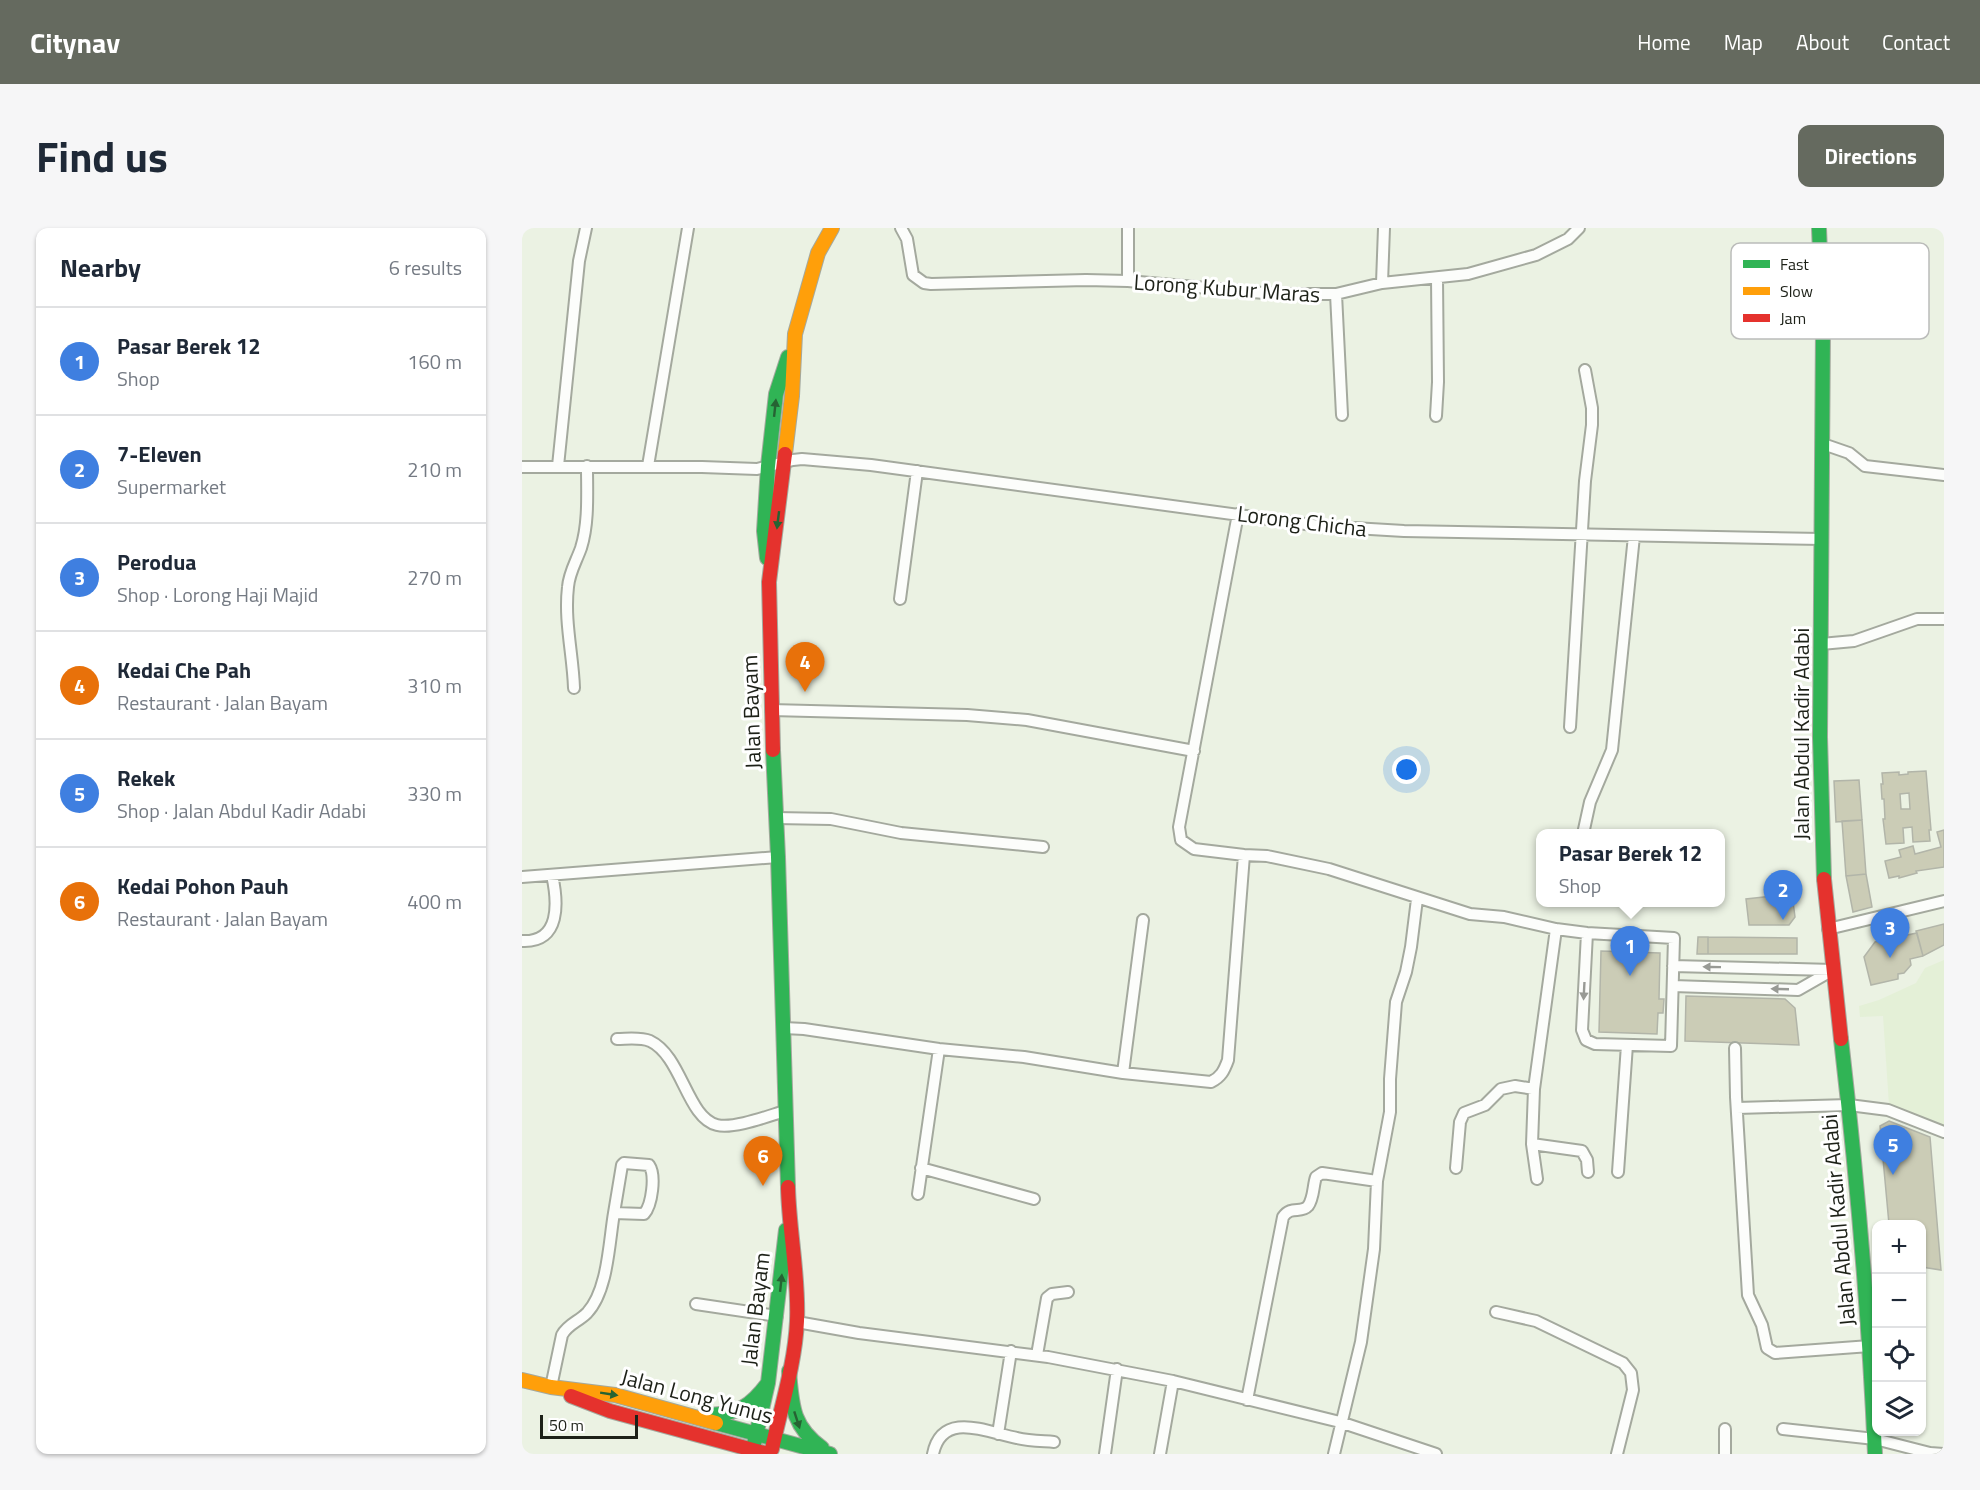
<!DOCTYPE html>
<meta charset="utf-8">
<style>
body{margin:0;font-family:"Titillium Web",sans-serif;background:#f6f6f7;color:#1f2937}
.controls{position:absolute;right:18px;bottom:18px;display:grid;overflow:hidden;border-radius:12px;box-shadow:0 2px 4px #0004}
.controls button{width:54px;height:54px;display:grid;place-items:center;padding:0;border:0;border-bottom:2px solid #e0e1e3;background:#fff;color:#1f2937;font:30px sans-serif}
.scale{position:absolute;left:18px;bottom:15px;width:98px;box-sizing:border-box;padding-left:6px;border:3px solid #1d2118;border-top:0;font-size:16px;line-height:21px;white-space:nowrap;color:#1d2118;-webkit-text-stroke:4px #fff;paint-order:stroke}
.you{position:absolute;left:885px;top:542px;width:21px;height:21px;margin:-15px;border:4px solid #fff;border-radius:50%;background:#1a73e8;box-shadow:0 0 0 9px #1a73e833}
.badge{display:grid;place-items:center;width:39px;height:39px;border-radius:50%;background:#656a5f;color:#fff;font-size:20px;font-weight:700}
.pin{position:absolute;translate:-50% -50px;filter:drop-shadow(0 2px 3px #0008)}
.pin::after{content:'';position:absolute;top:32px;width:21px;height:18px;background:inherit;clip-path:polygon(0 0,100% 0,50% 100%)}
.popup{position:absolute;left:1014px;top:601px;width:189px;height:78px;box-sizing:border-box;display:grid;place-content:center;border-radius:12px;background:#fff;filter:drop-shadow(0 2px 4px #0005);font-size:20px;white-space:nowrap;color:#747a83}
.popup b{font-size:22px;color:#1f2937}
.popup::after{content:'';position:absolute;left:50%;top:100%;margin-left:-12px;border:12px solid transparent;border-top-color:#fff}
.list{margin:0;padding:0;list-style:none}
h2{display:flex;justify-content:space-between;align-items:center;height:78px;margin:0;padding:0 24px;font-size:26px}
h2 small{font-size:20px;font-weight:400;color:#747a83}
.list li{display:grid;grid-template-columns:39px 1fr auto;gap:18px;align-items:center;box-sizing:border-box;height:108px;padding:0 24px;border-top:2px solid #e0e1e3}
.list b{display:block;font-size:22px;white-space:nowrap}
.list p{margin:0;font-size:20px;white-space:nowrap;color:#747a83}
.list em{font-size:20px;font-style:normal;color:#747a83}
.icon{flex:none;width:33px;height:33px;fill:none;stroke:currentColor;stroke-width:2;stroke-linecap:round;stroke-linejoin:round}
.map{position:relative;flex:none;width:1422px;height:1226px;overflow:hidden;border-radius:12px}
header{display:flex;align-items:center;gap:36px;box-sizing:border-box;height:84px;padding:0 30px;background:#656a5f;color:#fff}
header strong{font-size:28px}
nav{display:flex;gap:33px;margin-inline-start:auto;font-size:21px}
.intro{display:flex;align-items:center;justify-content:space-between;box-sizing:border-box;height:144px;padding:0 36px}
h1{margin:0;font-size:42px}
.button{padding:15px 27px;border-radius:12px;background:#656a5f;color:#fff;font-size:21px;font-weight:700}
main{display:flex;gap:36px;padding:0 36px}
aside{flex:1;background:#fff;border-radius:12px;box-shadow:0 2px 4px #0004}
.map>svg:first-child{display:block}
</style>
<header>
<strong>Citynav</strong>
<nav><a>Home</a><a>Map</a><a>About</a><a>Contact</a></nav>
</header>
<div class="intro"><h1>Find us</h1><a class="button">Directions</a></div>
<main>
<aside>
<h2>Nearby<small>6 results</small></h2>
<ul class="list">
<li><span class="badge" style="background:#3f7fe0">1</span><div><b>Pasar Berek 12</b><p>Shop</p></div><em>160 m</em></li>
<li><span class="badge" style="background:#3f7fe0">2</span><div><b>7-Eleven</b><p>Supermarket</p></div><em>210 m</em></li>
<li><span class="badge" style="background:#3f7fe0">3</span><div><b>Perodua</b><p>Shop · Lorong Haji Majid</p></div><em>270 m</em></li>
<li><span class="badge" style="background:#e8710a">4</span><div><b>Kedai Che Pah</b><p>Restaurant · Jalan Bayam</p></div><em>310 m</em></li>
<li><span class="badge" style="background:#3f7fe0">5</span><div><b>Rekek</b><p>Shop · Jalan Abdul Kadir Adabi</p></div><em>330 m</em></li>
<li><span class="badge" style="background:#e8710a">6</span><div><b>Kedai Pohon Pauh</b><p>Restaurant · Jalan Bayam</p></div><em>400 m</em></li>
</ul>
</aside>
<div class="map">
<svg width="1422" height="1226" viewBox="0 0 1422 1226">
<rect width="100%" height="100%" fill="#ebf2e3"/>
<!-- built -->
<path fill="#e4f0d7" d="M1422,732V900L1367,877L1361,788L1338,789L1337,778L1357,772L1394,755L1403,740Z"/>
<!-- building -->
<path fill="#cbccb6" stroke="#b2b5a9" stroke-width="1.5" fill-rule="evenodd" d="M1404,543L1409,602H1407L1408,613L1391,614L1390,599L1381,600L1382,615L1364,616L1361,591H1363L1362,571H1360L1359,556H1361L1360,545L1377,544V547L1386,546V544ZM1387,565L1388,581H1379L1378,566Z
M1337,552L1340,592L1314,594L1312,553Z
M1340,592L1344,646L1324,648L1320,593Z
M1422,602V639L1394,643L1395,645L1377,650V648L1367,650L1363,633L1379,629L1377,622L1391,618L1393,626L1419,619L1415,604Z
M1344,646L1350,679L1331,684L1324,648Z
M1270,666L1273,689L1267,697H1227L1224,671Z
M1422,696V717L1401,728L1394,703Z
M1395,705L1401,728L1388,731L1389,737L1382,745L1376,746V751L1349,757L1342,729L1353,714Z
M1176,709H1186V726H1175Z
M1186,709L1275,710V726H1186Z
M1079,723L1138,725L1137,771H1142L1141,785H1136L1135,806L1077,804Z
M1164,768L1263,771L1273,780L1277,817L1163,813Z
M1367,893L1408,909L1419,1042L1400,1039V996H1367L1358,898Z"/>
<g fill="none" stroke-linecap="round" stroke-linejoin="round">
<defs>
<path id="street" d="M379,0L385,11L391,47L402,55L409,56L564,52L606,53L752,66H814L860,55L946,46L1014,27L1046,11L1057,0
M606,53V0
M860,55L862,0
M814,66L820,187
M914,188L916,154L915,50
M1301,216L1327,225L1343,238L1422,247
M36,238L57,33L64,0
M126,238L166,0
M0,239H180L235,241L271,232L280,231L349,237L798,298L882,303L1300,311
M716,286L657,599L659,612L672,621L722,627L745,628L807,641L948,686L982,689L1034,701L1065,705L1152,710L1149,818L1073,816L1064,812L1060,802L1065,705
M378,371L395,243
M1299,416L1332,413L1395,391H1422
M52,460C51,427 42,393 46,359C47,345 54,334 59,320C67,295 65,264 65,238
M249,482L445,487L505,492L672,523
M1048,499L1063,253L1070,197V180L1063,142
M254,590L309,591L379,605L521,619
M1061,606L1068,574L1090,522L1112,308
M0,649L256,629
M1034,701L1012,861L1010,916L1060,923L1065,932L1066,944
M1306,701L1422,673
M0,713C39,715 36,674 30,647
M1151,738L1311,742
M1151,758L1276,762L1311,742
M262,800L282,801L417,821L502,829L601,845L689,854C699,849 702,843 706,832L722,627
M95,811C105,811 118,809 128,813C160,828 165,890 195,897C212,901 246,888 263,883
M1213,820L1214,869L1226,1067L1240,1097L1245,1120L1253,1125L1348,1118
M601,845L621,692
M1215,880L1327,877L1366,882L1422,904
M1010,916L1015,951
M399,940L512,971
M934,940L938,894L942,885L963,877L979,861L993,858L1012,861
M1096,944L1105,817
M396,966L417,821
M174,1076L255,1088
M974,1084L1014,1093L1101,1135L1109,1145L1111,1162L1095,1226
M275,1094L337,1105L526,1129L651,1153L818,1194L914,1226
M515,1127L525,1070L530,1066L546,1064
M29,1159L40,1107C46,1096 56,1094 65,1085C86,1063 87,1014 92,985L122,986C130,977 134,947 127,937L102,935L100,937L92,985
M725,1172L761,989C769,977 779,986 786,978C792,970 791,957 794,949L800,945L855,953
M1261,1201L1353,1211L1408,1225L1422,1226
M476,1206L489,1123
M411,1226C420,1181 467,1205 495,1210C507,1213 520,1213 532,1214
M583,1226L595,1141
M638,1226L651,1153
M812,1226L839,1114L852,1021L855,953L868,884V851L874,774L884,744L889,719L895,671
M1203,1226V1201"/>
<path id="fast" d="M1297,0L1301,99L1298,509L1302,651
M245,330L242,303L246,238L254,166L266,129
M251,522L256,629L266,959
M1319,811C1335,949 1347,1087 1353,1226
M267,1143C270,1178 270,1198 300,1220
M186,1187C216,1186 228,1179 246,1155
M194,1195L308,1226
M232,1216L246,1155L264,1002"/>
<path id="slow" d="M263,226L270,168L273,106L296,25L310,0
M0,1152L29,1159L93,1167L194,1195"/>
<path id="jam" d="M251,522L247,354L263,226
M1302,651L1319,811
M49,1168L88,1183L246,1226
M250,1221C259,1179 273,1136 275,1093C277,1048 267,1004 266,959"/>
</defs>
<!-- street casing -->
<use href="#street" stroke="#a4a99e" stroke-width="14"/>
<!-- fast casing -->
<use href="#fast" stroke="#a4a99e" stroke-width="16"/>
<!-- slow casing -->
<use href="#slow" stroke="#a4a99e" stroke-width="16"/>
<!-- jam casing -->
<use href="#jam" stroke="#a4a99e" stroke-width="16"/>
<!-- street -->
<use href="#street" stroke="#fcfdfb" stroke-width="10"/>
<!-- fast -->
<use href="#fast" stroke="#30b455" stroke-width="14"/>
<!-- slow -->
<use href="#slow" stroke="#ff9f0a" stroke-width="14"/>
<!-- jam -->
<use href="#jam" stroke="#e5322d" stroke-width="14"/>
</g>
<!-- one-way arrows -->
<defs><path id="oneway-solid" d="M-6-.8H1V-3.2L6.5 0L1 3.2V.8H-6Z" transform="scale(1.5)"/></defs>
<g fill="#266333">
<use href="#oneway-solid" transform="translate(253 180) rotate(-84)"/>
<use href="#oneway-solid" transform="translate(256 292) rotate(97)"/>
<use href="#oneway-solid" transform="translate(259 1055) rotate(-84)"/>
<use href="#oneway-solid" transform="translate(87 1166) rotate(9)"/>
<use href="#oneway-solid" transform="translate(275 1192) rotate(72)"/>
</g>
<g fill="#989a95">
<use href="#oneway-solid" transform="translate(1190 739) rotate(-179)"/>
<use href="#oneway-solid" transform="translate(1258 761) rotate(-178)"/>
<use href="#oneway-solid" transform="translate(1062 763) rotate(93)"/>
</g>
<g text-anchor="middle" dominant-baseline="central" stroke-width="6" stroke-linejoin="round" paint-order="stroke">
<!-- street labels -->
<g font-size="22" fill="#1d2118" stroke="#fff">
<text transform="translate(705 60) rotate(4)">Lorong Kubur Maras</text>
<text transform="translate(780 293) rotate(7)">Lorong Chicha</text>
<text transform="translate(229 484) rotate(-92)">Jalan Bayam</text>
<text transform="translate(1279 506) rotate(-90)">Jalan Abdul Kadir Adabi</text>
<text transform="translate(1316 992) rotate(-95)">Jalan Abdul Kadir Adabi</text>
<text transform="translate(233 1081) rotate(-83)">Jalan Bayam</text>
<text transform="translate(175 1168) rotate(15)">Jalan Long Yunus</text>
</g>
</g>
<!-- legend -->
<rect x="1209" y="15" width="198" height="96" rx="9" fill="#fff" stroke="#bbbcba" stroke-width="1.5"/>
<rect x="1221" y="32" width="27" height="8" fill="#30b455"/>
<rect x="1221" y="59" width="27" height="8" fill="#ff9f0a"/>
<rect x="1221" y="86" width="27" height="8" fill="#e5322d"/>
<g font-size="16" fill="#1d2118">
<text x="1258" y="42">Fast</text>
<text x="1258" y="69">Slow</text>
<text x="1258" y="96">Jam</text>
</g>
</svg>
<div class="controls">
<button>+</button>
<button>−</button>
<button><svg class="icon" aria-label="locate" viewBox="0 0 24 24"><circle cx="12" cy="12" r="6"/><path d="M12 2v4M12 18v4M2 12h4M18 12h4"/></svg></button>
<button><svg class="icon" aria-label="layers" viewBox="0 0 24 24"><path d="M12 4l9 5-9 5-9-5zM3 14l9 5 9-5"/></svg></button>
</div>
<div class="scale">50 m</div>
<div class="you"></div>
<div class="pin badge" style="left:1108px;top:748px;background:#3f7fe0">1</div>
<div class="popup"><b>Pasar Berek 12</b>Shop</div>
<div class="pin badge" style="left:1261px;top:692px;background:#3f7fe0">2</div>
<div class="pin badge" style="left:1368px;top:730px;background:#3f7fe0">3</div>
<div class="pin badge" style="left:283px;top:464px;background:#e8710a">4</div>
<div class="pin badge" style="left:1371px;top:947px;background:#3f7fe0">5</div>
<div class="pin badge" style="left:241px;top:958px;background:#e8710a">6</div>
</div>
</main>
